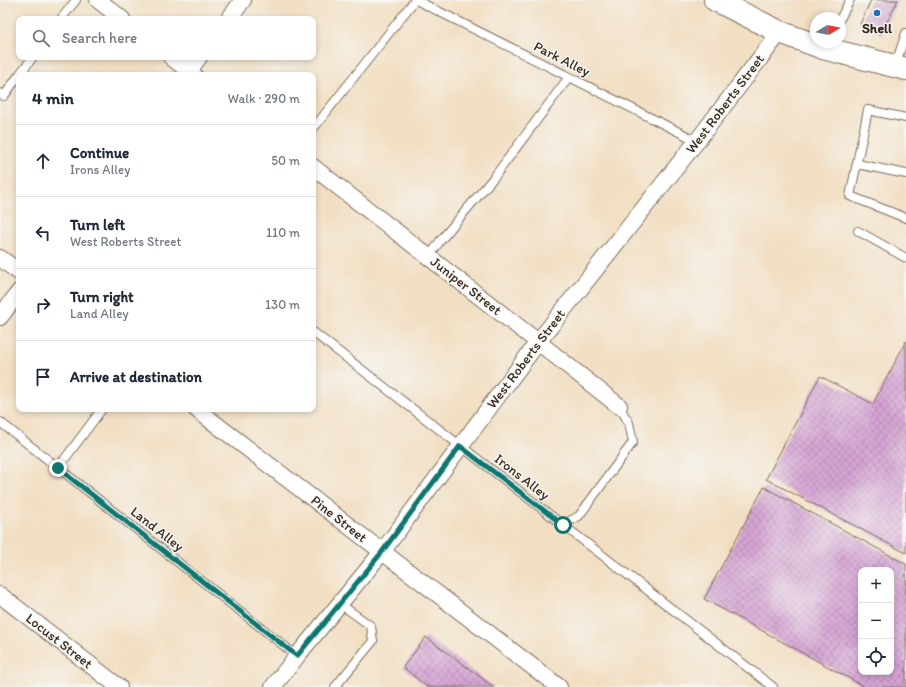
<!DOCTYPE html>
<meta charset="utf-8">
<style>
body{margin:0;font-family:Itim,sans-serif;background:#f6f6f7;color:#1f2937}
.controls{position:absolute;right:12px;bottom:12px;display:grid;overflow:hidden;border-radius:8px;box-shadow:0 2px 6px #0003}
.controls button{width:36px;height:36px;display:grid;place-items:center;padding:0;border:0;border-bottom:1px solid #e0e1e3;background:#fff;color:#1f2937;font:20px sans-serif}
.compass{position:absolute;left:810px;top:12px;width:36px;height:36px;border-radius:50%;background:#fff;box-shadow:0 2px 6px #0003;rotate:80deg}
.stop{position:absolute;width:12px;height:12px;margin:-9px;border:3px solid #0f766e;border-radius:50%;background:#fff}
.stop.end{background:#0f766e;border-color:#fff;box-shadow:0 1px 4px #0008}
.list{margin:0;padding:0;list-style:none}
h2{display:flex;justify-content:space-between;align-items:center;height:52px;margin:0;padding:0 16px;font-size:17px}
h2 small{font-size:13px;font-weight:400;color:#747a83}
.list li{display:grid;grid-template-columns:26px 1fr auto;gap:12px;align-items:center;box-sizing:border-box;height:72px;padding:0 16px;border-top:1px solid #e0e1e3}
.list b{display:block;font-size:15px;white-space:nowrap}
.list p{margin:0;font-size:13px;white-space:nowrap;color:#747a83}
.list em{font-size:13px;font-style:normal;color:#747a83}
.icon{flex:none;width:22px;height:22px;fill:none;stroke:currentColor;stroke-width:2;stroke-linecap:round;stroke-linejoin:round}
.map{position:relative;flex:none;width:906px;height:687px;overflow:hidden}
.search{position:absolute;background:#fff;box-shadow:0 2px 6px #0003;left:16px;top:16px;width:300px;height:44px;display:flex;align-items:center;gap:10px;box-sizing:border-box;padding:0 14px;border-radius:8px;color:#747a83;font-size:15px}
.panel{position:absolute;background:#fff;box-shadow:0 2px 6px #0003;left:16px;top:72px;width:300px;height:340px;border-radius:8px}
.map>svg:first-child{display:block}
</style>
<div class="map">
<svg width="906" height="687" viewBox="0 0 906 687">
<defs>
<pattern id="building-cross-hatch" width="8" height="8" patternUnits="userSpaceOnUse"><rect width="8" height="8" fill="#d6a4d4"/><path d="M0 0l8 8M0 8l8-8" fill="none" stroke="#af86ab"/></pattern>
</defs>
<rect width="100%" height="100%" fill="#f6f6f2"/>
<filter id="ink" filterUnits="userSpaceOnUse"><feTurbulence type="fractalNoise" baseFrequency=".025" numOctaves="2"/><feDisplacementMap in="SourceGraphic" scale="8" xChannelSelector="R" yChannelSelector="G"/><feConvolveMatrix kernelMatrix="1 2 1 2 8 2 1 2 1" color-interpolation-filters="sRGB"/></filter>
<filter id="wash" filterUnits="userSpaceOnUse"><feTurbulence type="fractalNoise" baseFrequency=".012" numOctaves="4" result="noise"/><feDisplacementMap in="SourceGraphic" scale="16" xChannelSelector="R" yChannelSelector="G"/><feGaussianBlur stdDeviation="0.9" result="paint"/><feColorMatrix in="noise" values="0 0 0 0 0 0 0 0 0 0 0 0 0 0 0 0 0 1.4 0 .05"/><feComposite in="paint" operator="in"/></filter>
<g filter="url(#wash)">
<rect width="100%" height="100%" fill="#f2dfc3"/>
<g id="blocks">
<!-- building -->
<path fill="url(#building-cross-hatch)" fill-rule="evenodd" d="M871,0H898L881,34L860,24Z
M906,341V553L766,479L820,376L873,404Z
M764,487L906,564V687H865L704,599ZM861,570H891V672H861Z
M426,637L494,687H427L403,667Z"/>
</g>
</g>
<g filter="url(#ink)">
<use href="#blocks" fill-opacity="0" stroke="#7b6958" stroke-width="1"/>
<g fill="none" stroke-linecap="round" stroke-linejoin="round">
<defs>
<path id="service" d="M416,0L697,141
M61,19L76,0
M840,19L850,0
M895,66L906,33
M19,75L33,57
M0,93L4,96L19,75
M906,118L868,110L850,196L906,218
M313,129L415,0
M857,164L906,174
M858,231L906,258
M429,257L440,241L495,176L569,77
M313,332L773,687
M0,422L297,656
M58,468L102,409
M563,525L579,516L633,442L629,423L619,406
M335,687L373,641L371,626L340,604"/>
<path id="minor" d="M98,0L122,19
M229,19L243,0
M171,57L194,75
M186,75L199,57
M313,167L538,342L619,406
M0,258L19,272
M0,317L19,292
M196,409L559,687
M0,595L119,687
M273,687L297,656L382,552L538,342L697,141L780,32"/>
<path id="trunk" d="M715,0L780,32L823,48L906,69"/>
</defs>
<!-- service casing -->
<use href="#service" stroke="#7b6958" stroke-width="10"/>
<!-- minor casing -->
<use href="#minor" stroke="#7b6958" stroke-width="18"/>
<!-- trunk casing -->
<use href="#trunk" stroke="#7b6958" stroke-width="24"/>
<!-- service -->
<use href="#service" stroke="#fff" stroke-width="8"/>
<!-- minor -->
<use href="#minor" stroke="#fff" stroke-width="16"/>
<!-- trunk -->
<use href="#trunk" stroke="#fff" stroke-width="22"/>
</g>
</g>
<g fill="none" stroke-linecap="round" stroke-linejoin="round" filter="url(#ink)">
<!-- route -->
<path stroke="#0f766e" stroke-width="5" d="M58,468L297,656L382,552L460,446L563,525"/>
</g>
<!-- markers -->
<circle fill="#1f6fb2" stroke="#f6f6f2" stroke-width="1.5" cx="877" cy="13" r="4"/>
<g text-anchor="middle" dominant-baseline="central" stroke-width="3" stroke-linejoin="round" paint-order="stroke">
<!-- poi labels -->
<g font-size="14" font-weight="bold" fill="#3b2a1e" stroke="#f6f6f2">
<text x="877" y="28">Shell</text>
</g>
<!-- street labels -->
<g font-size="14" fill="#3b2a1e" stroke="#f6f6f2">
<text transform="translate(562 59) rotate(27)">Park Alley</text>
<text transform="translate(725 104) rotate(-53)">West Roberts Street</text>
<text transform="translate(466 286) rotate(38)">Juniper Street</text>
<text transform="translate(526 359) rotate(-53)">West Roberts Street</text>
<text transform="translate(522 477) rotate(38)">Irons Alley</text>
<text transform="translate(339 519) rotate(38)">Pine Street</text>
<text transform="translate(157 529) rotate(38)">Land Alley</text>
<text transform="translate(59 641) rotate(38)">Locust Street</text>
</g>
</g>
</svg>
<div class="controls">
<button>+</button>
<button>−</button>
<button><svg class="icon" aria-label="locate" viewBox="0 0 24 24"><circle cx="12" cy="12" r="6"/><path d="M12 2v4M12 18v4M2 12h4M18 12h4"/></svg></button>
</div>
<svg class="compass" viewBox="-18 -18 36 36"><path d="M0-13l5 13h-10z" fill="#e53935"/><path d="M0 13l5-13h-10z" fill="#747a83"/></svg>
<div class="stop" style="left:563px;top:525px"></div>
<div class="stop end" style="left:58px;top:468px"></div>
<div class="search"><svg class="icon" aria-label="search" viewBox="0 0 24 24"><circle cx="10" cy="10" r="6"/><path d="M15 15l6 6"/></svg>Search here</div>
<section class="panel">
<h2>4 min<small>Walk · 290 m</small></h2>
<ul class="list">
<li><svg class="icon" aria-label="ahead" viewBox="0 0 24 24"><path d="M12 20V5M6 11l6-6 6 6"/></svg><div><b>Continue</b><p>Irons Alley</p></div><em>50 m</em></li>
<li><svg class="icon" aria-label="left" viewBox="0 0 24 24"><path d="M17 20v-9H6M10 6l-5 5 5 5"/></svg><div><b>Turn left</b><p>West Roberts Street</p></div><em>110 m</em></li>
<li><svg class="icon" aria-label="right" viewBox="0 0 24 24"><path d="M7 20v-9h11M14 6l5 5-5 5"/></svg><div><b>Turn right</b><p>Land Alley</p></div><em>130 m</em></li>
<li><svg class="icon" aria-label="arrive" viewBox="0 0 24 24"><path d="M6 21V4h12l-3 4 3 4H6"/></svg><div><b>Arrive at destination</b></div></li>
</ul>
</section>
</div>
